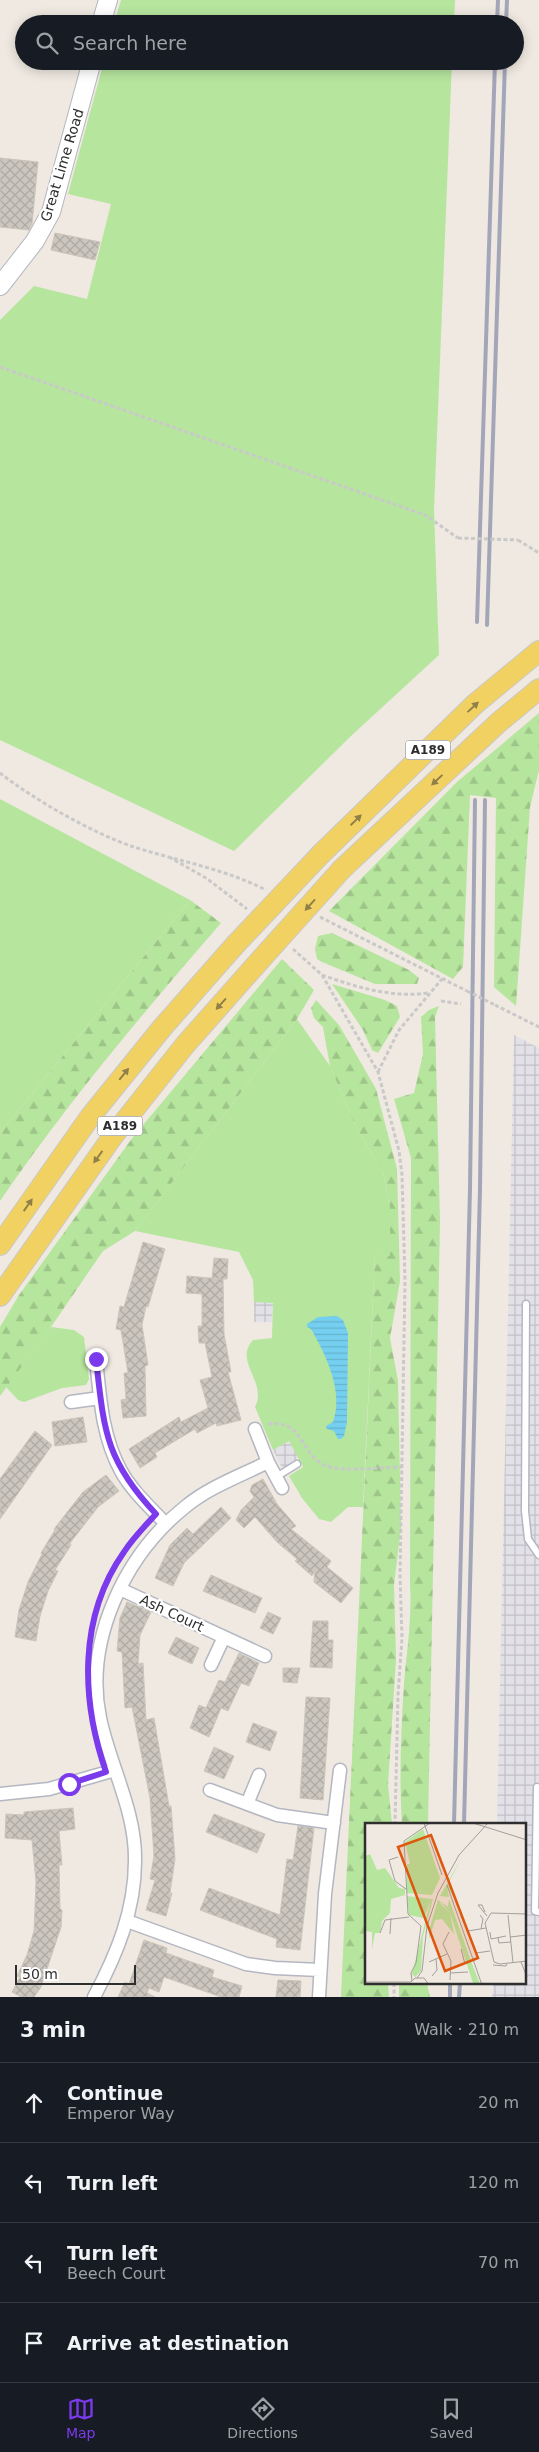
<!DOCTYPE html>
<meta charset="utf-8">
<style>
body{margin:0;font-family:"DejaVu Sans",sans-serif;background:#242831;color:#f1f3f6}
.scale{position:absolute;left:15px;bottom:12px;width:121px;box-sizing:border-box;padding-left:5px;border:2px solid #2e2e2e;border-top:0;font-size:14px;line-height:18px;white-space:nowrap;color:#2e2e2e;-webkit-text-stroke:4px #fff;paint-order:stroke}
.stop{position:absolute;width:15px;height:15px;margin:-11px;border:4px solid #7c3aed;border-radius:50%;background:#fff}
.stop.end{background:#7c3aed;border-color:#fff;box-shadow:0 1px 5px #0008}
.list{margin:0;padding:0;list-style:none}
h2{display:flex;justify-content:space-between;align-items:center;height:65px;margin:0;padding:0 20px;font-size:21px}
h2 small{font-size:16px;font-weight:400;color:#9ea1a6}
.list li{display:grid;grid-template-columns:32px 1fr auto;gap:15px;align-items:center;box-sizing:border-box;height:80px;padding:0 20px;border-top:1px solid #363941}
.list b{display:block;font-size:19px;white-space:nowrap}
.list p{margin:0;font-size:16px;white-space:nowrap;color:#9ea1a6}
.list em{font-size:16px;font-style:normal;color:#9ea1a6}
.icon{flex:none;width:28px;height:28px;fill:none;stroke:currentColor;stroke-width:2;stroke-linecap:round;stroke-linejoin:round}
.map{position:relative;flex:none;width:539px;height:1997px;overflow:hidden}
.search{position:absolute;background:#171b24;box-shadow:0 2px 12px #0003;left:15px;right:15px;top:15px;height:55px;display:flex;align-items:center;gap:12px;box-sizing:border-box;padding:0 18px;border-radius:28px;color:#9ea1a6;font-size:19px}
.sheet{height:385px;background:#171b24}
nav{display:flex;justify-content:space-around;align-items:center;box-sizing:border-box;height:70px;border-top:1px solid #363941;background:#171b24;font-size:14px;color:#9ea1a6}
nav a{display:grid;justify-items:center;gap:2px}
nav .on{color:#7c3aed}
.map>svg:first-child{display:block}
</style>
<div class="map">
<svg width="539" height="1997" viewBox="0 0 539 1997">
<defs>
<pattern id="industrial-grid" width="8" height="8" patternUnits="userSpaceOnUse" patternTransform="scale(1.25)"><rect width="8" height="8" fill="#e3e1e8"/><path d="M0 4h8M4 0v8" fill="none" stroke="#c3c1c7"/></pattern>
<pattern id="forest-firs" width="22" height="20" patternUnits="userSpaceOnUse" patternTransform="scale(1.25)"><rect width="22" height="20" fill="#b6e59e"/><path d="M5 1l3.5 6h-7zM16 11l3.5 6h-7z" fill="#9dc588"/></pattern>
<pattern id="water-rules" width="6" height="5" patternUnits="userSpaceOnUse" patternTransform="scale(1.25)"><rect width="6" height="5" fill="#75cff0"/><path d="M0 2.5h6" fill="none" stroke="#66b2ce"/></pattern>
<pattern id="building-cross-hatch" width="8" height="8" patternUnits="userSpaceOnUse" patternTransform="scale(1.25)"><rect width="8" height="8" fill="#cbc7bf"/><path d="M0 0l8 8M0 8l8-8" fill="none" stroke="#afaba4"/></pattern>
</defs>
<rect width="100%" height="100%" fill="#efe9e1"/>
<!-- industrial -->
<path fill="url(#industrial-grid)" d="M514,1035L539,1048V1997H492L493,1983H525V1824H497Z
M254,1302H273L272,1322H254Z
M289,1441L299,1459L282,1468L273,1450Z"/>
<!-- green -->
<path fill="#b6e59e" d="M121,0H455L454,24H114Z
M104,61H452L434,510L439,655L351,736L234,851L0,740V320L34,286L87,299L111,204L68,194Z
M0,799L190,900L0,1133Z
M297,1019L330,1066L355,1125L383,1173L390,1208V1257L375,1254L363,1507H348L331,1522L319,1519L302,1498L289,1476L303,1467L289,1441L273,1450L255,1407C268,1382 233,1362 253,1340L272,1338L273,1303L254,1302L253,1280L239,1252L135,1231Z
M51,1327L74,1330L84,1337L89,1379L86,1385L62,1388L24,1402L18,1400L6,1387Z"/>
<!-- forest -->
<path fill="url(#forest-firs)" d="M539,713V770L530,807L516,1006L494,987L496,798L470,795L463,967L453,979L329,911L457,782Z
M190,900L221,923C143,1013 67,1103 0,1201V1133Z
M332,933L409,970L419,978L417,984H375L322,962L317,959L315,949L318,936Z
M282,959L314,990L297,1019L135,1231L103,1251L51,1327L0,1396V1327L19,1295L133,1137Z
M332,984L385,1000L397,1006L400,1017L378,1053L372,1050L363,1030Z
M316,1000L339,1025L376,1089L397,1169L400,1281L390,1338L398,1381L401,1528L394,1585L396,1659L388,1785L392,1824H366V1983H388L389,1997H341L375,1254L390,1256V1208L383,1173L355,1125L330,1066L323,1027L314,1018L311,1008Z
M439,1006L435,1017L440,1222L428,1824H402C399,1778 401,1730 404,1683C407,1650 412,1618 410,1584L411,1158L394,1099L414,1093L423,1054L421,1017L429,1010Z
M399,1983H427L430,1997H399Z"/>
<!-- water -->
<path fill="url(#water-rules)" d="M337,1316L343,1320L348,1333L347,1422L344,1436L341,1439H338L334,1431L327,1429L326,1426L333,1422C344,1392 326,1355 311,1329L307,1327V1324L318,1317Z"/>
<!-- building -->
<path fill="url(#building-cross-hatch)" stroke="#cbc5ba" d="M0,158L38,162L32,224L29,230L0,227Z
M55,233L100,242L95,260L51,250Z
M143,1242L165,1249L148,1307L146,1306L142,1325L148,1365L145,1366L146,1416L123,1418L121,1400L126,1399L124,1373H128L121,1330L116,1329L120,1306L124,1307Z
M214,1258L228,1259L227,1279H223L224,1334L231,1372H228L241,1420L217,1426L216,1423L197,1433L195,1429L155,1453L157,1457L140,1468L129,1449L179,1417L181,1422L208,1408L200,1380L212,1377L205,1343H199L198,1326H202V1294L186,1293L187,1276L221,1279L212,1278Z
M83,1417L87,1442L55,1446L52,1422Z
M35,1431L52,1445L0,1519V1479Z
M106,1475L119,1491L98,1507L70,1543L71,1545L55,1570L58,1571L48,1591L40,1616L36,1641L15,1637L19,1610L28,1582L42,1554L41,1553L55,1530L54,1529L83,1492Z
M263,1479L277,1504L296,1526L291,1529L331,1561L327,1567L353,1588L341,1603L314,1582L315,1570L312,1576L295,1561L297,1559L277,1542L255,1517L244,1528L236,1520L241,1510L254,1497L250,1491L252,1485Z
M221,1507L231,1518L184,1563L173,1586L155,1578L170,1545L187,1528L193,1534Z
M211,1575L262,1598L255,1613L203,1591Z
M127,1602L151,1612L140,1635L138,1664L143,1663L146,1720L154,1718L169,1806H171L175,1859L170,1893H172L166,1916L146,1910L155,1880L150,1879L154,1856L150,1798L132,1707L125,1708L122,1652L117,1651L120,1618Z
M268,1612L281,1618L273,1634L260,1628Z
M313,1621H328V1640H333L332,1668L310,1667Z
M176,1637L199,1648L192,1664L168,1653Z
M239,1653L259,1663L249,1686L241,1683L228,1711L221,1708L209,1737L190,1728L199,1705L206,1708L219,1680L225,1682Z
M283,1668H300L297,1683L283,1682Z
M306,1697L330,1698L323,1800L300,1798Z
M253,1723L277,1732L270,1751L246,1742Z
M214,1747L234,1756L224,1779L204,1771Z
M73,1808L75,1829L59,1831L62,1865H59L60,1909L62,1910L61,1927L41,1987L34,1997H21L12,1992L20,1977L17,1976L27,1955L34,1931L36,1882L32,1840L5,1838L6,1814L24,1815V1812Z
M214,1814L265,1834L257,1853L206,1832Z
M298,1826L314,1828L300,1950L276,1947L277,1939L200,1910L209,1888L280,1915L287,1859L293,1860Z
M144,1940L167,1948L166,1953L214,1970L212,1977L242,1986L239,1997H221L164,1977L159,1992L149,1988L147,1993L155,1997H118L125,1982L129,1984Z
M278,1980L301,1981L300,1997H276Z"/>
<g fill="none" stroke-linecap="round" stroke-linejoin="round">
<defs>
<path id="lane" d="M526,1304L525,1511L528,1539L539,1555
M276,1477L297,1464
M537,1787L535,1911L539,1912"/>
<path id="street" d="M96,1359C100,1397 102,1437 121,1471C132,1491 150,1507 166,1524
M71,1402L100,1398
M255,1429L268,1462L282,1488
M120,1589L265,1656
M211,1665L224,1637
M210,1790L277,1815L334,1823
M0,1794L49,1789L115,1770
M247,1804L259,1775
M127,1921L246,1964L275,1968L320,1970
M94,1997C117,1954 135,1910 135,1861C136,1811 110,1766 100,1718C84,1640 125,1555 185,1507C209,1487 240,1476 268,1462
M319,1997L325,1894L340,1770"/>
<path id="secondary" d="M101,24L108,0
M0,286L35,241L51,212L92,61"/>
<path id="primary" d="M321,854L475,704L539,651
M342,869L498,723L539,689
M0,1245L90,1117L162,1028L235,945
M0,1296L113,1136L185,1045L254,967"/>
</defs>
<!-- lane casing -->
<use href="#lane" stroke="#b4b7c1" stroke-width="9"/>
<!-- street casing -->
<use href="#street" stroke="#b4b7c1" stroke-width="15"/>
<!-- secondary casing -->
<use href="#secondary" stroke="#b4b7c1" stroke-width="20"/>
<!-- primary casing -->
<use href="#primary" stroke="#c9c9c9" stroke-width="22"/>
<!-- path -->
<path stroke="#c9c9c9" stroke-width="3" stroke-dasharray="4 2.5" stroke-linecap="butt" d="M0,367L425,515L458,538
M518,540L539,553
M0,773C33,799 94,834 134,847C178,861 225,869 266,890
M169,857L206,878L247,909
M320,917L467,991
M293,949L322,975L378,1072L399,1151L402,1174L405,1281L400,1576L402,1638L398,1695L395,1824
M322,975C356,987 391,998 428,993
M441,1001L461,1004
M495,1005L539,1027
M378,1072L399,1030L442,979
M268,1424C303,1419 301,1454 324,1465C342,1473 381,1467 402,1467
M394,1983V1997"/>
<!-- lane -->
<use href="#lane" stroke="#fff" stroke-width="6"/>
<!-- street -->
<use href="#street" stroke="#fff" stroke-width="12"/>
<!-- secondary -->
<use href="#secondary" stroke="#fff" stroke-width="18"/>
<!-- primary -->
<use href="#primary" stroke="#f2d163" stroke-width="20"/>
<!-- rail -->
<path stroke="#a3a6b8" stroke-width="4" d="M497,24L498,0
M506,24L507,0
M477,622L495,61
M487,625L505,61
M454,1824L470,1189L475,800
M464,1824L480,1189L485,800
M450,1997V1983
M459,1997L460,1983"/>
<defs>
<path id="primary-bridge" d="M235,945L321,854
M254,967L342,869"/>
</defs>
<!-- primary-bridge casing -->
<use href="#primary-bridge" stroke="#c9c9c9" stroke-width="22" stroke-linecap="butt"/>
<!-- path-bridge -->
<path stroke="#c9c9c9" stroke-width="3" stroke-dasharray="4 2.5" stroke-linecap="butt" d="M458,538L518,540
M467,991L495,1005"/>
<!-- primary-bridge -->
<use href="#primary-bridge" stroke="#f2d163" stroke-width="20"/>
</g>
<!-- one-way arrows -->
<defs><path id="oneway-solid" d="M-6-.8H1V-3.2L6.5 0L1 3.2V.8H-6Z" transform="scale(1.25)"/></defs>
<g fill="#908048">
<use href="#oneway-solid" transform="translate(473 707) rotate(-43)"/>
<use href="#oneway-solid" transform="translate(437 780) rotate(137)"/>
<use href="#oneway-solid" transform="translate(356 820) rotate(-44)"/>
<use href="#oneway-solid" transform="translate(310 905) rotate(132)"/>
<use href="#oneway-solid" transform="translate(221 1004) rotate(132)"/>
<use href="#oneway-solid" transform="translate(124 1074) rotate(-51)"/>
<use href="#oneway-solid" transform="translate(98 1157) rotate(126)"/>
<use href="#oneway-solid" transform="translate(28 1205) rotate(-55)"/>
</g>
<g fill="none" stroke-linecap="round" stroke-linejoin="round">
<!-- route -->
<path stroke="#7c3aed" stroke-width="6" d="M69,1784L106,1772C81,1700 78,1617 124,1552C133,1538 145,1526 156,1514C105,1460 104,1430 96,1359"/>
</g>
<g text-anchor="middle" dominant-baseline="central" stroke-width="4.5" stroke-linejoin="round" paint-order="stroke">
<!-- shield labels -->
<g fill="#fff" stroke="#6d6d6d" stroke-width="1">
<rect x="405.5" y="740.5" width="45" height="19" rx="4"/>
<rect x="97.5" y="1116.5" width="45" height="19" rx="4"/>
</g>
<g font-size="12" font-weight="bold" fill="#2e2e2e">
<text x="428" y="750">A189</text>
<text x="120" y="1126">A189</text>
</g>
<!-- street labels -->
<g font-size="14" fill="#2e2e2e" stroke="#fff">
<text transform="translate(62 165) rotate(-73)">Great Lime Road</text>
<text transform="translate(172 1613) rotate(25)">Ash Court</text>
</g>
</g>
<!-- overview -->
<g transform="translate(365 1823)">
<rect width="161" height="161" fill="#efe9e1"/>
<path d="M58,6L75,55L67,72L42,70V41H45L40,19ZM5,31L12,47L20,45L34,65L40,66V72L26,76L25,90L17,98L15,110H10L7,126V109L0,108V33ZM42,73L66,76L59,95L44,92ZM75,80L85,90L89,111L77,96L70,97Z" fill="#b6e59e"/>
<path d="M98,32L84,59L88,74L82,62L84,74L75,73ZM66,76H68L58,113L56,148L50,154L47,151ZM84,76L107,141L115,161L108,160L85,90L76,79L64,116L61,144L65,104L73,77L82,83L85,87L93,106L83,83Z" fill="#b6e59e"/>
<path fill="none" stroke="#a29e99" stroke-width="1" d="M59,0L77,52M108,0L162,17M33,34L24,37L30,58L41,66M82,62L117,162M120,89L117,82H113L122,93M162,91L126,90L120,100L129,139L135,141L162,138M115,92L118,96L116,106M143,92L148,140M96,93L103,108L121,105M84,109L78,121L86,138L85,157M125,109L126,116L141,113M15,110L20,97L44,94M25,111L26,95M145,114L162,112M133,115L134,120L146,119M108,122L111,130L125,128M96,126L100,141M64,139L82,131M156,139L162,154M128,142L141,143L142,141M85,150L103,149M67,153L72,147L71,136M52,155L57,148L62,103L73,70L94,32L123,0M47,158L46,150L51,140L56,103L43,91L39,18L65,0M0,159H46M46,159L50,155H59L64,162"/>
<path fill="#df570e" fill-opacity="0.15" stroke="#df570e" stroke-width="2.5" d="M66,12L113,135L80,148L33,24Z"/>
<rect width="161" height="161" fill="none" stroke="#2e2e2e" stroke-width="2.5"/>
</g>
</svg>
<div class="scale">50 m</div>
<div class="stop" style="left:69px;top:1784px"></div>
<div class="stop end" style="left:96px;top:1359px"></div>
<div class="search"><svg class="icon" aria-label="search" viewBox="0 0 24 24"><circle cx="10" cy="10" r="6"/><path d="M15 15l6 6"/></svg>Search here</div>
</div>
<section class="sheet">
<h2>3 min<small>Walk · 210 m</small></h2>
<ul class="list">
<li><svg class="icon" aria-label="ahead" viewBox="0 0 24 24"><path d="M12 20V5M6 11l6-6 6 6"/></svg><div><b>Continue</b><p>Emperor Way</p></div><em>20 m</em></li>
<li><svg class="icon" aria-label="left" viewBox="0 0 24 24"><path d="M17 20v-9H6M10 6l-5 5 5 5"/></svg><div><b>Turn left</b></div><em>120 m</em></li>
<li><svg class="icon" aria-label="left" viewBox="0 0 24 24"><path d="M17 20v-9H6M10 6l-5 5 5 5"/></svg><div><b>Turn left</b><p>Beech Court</p></div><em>70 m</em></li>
<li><svg class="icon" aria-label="arrive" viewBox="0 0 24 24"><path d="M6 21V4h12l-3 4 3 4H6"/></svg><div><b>Arrive at destination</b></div></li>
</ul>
</section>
<nav>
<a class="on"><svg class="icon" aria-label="map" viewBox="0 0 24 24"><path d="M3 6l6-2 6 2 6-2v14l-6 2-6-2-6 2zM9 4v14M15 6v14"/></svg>Map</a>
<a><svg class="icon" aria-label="directions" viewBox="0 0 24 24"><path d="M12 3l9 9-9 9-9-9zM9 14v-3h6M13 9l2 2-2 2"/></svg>Directions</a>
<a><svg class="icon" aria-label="saved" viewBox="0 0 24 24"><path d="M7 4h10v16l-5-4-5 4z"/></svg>Saved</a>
</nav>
